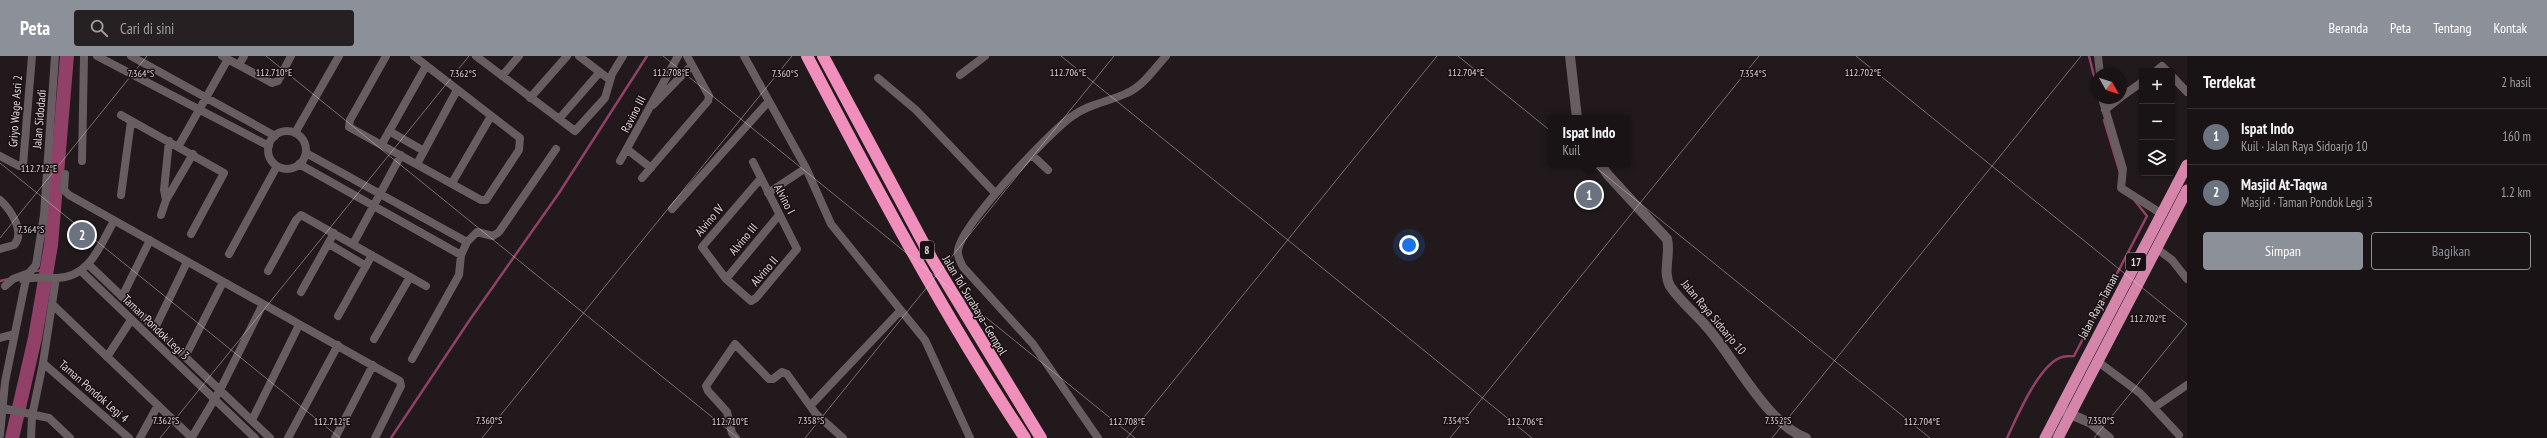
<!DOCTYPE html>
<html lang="id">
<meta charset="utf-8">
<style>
body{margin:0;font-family:"PT Sans Narrow",sans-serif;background:#262022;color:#f1f3f6}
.controls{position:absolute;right:12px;top:12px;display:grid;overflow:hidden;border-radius:4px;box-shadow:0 1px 3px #0004}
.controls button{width:36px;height:36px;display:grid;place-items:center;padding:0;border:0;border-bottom:1px solid #373234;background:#191315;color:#f1f3f6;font:20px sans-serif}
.compass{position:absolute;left:2091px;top:12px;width:36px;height:36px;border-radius:50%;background:#191315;box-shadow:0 1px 3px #0004;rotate:129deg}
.you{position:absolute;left:1409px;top:189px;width:14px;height:14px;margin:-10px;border:3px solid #fff;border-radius:50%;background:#1a73e8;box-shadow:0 0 0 6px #1a73e833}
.badge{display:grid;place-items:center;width:26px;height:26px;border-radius:50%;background:#8c9099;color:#fff;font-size:13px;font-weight:700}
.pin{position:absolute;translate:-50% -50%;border:2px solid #fff;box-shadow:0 1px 4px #0006}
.popup{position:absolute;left:1548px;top:59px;width:82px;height:52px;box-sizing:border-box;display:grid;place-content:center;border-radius:4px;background:#191315;filter:drop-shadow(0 1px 3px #0005);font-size:13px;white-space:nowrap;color:#9f9ea0}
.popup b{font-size:15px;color:#f1f3f6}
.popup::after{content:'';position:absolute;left:50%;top:100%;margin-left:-8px;border:8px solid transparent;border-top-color:#191315}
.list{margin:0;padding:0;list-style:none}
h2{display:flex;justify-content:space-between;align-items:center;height:52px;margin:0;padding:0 16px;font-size:17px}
h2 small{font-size:13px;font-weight:400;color:#9f9ea0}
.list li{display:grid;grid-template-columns:26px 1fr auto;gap:12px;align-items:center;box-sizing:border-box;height:56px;padding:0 16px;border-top:1px solid #373234}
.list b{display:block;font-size:15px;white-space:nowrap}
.list p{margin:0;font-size:13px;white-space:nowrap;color:#9f9ea0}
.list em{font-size:13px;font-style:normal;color:#9f9ea0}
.actions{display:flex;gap:8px;padding:12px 16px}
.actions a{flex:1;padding:9px 0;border:1px solid #8c9099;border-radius:4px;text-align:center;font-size:14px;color:#8c9099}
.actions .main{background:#8c9099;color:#fff}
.icon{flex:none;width:22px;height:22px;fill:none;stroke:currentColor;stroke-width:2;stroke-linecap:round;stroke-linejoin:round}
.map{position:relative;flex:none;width:2187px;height:382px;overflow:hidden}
header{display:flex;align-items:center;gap:24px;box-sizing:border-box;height:56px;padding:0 20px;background:#8c9099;color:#fff}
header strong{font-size:19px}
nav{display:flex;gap:22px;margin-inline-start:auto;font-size:14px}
.search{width:280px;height:36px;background:#262022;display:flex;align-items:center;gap:10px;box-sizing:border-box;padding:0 14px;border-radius:4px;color:#9f9ea0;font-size:15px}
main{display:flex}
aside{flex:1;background:#191315}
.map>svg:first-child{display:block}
</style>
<header>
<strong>Peta</strong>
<div class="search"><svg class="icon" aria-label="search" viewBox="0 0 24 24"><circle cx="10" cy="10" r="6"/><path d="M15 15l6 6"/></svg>Cari di sini</div>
<nav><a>Beranda</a><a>Peta</a><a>Tentang</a><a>Kontak</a></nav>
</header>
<main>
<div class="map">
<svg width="2187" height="382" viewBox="0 0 2187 382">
<rect width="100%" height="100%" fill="#21191c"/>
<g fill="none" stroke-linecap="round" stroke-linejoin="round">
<!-- stream -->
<path stroke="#914068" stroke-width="2.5" d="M2089,0L2097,32
M2104,64L2120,117
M34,215L46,214
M0,225L9,223
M391,382L471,262L559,137L647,0
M2007,382C2017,361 2039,308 2062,301C2066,300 2070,300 2074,300L2147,160L2135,145"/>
<!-- river -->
<path stroke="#914068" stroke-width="14" d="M12,382L35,282L51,189L67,0"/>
<!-- minor -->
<path stroke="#685d61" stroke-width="8" d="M97,0L269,90
M131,0L275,80
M222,0L272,27L278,25L291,0
M386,0L350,64L349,71L481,144H486L519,94L520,82L414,0
M476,0L575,75L605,42L612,18L623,0
M579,0L610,24
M744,0L806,112L831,168L925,284L970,382
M2098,0L2100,18
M239,9L244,0
M2156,15L2162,10L2167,15
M960,19L985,0
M502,20L519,0
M2172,20L2187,36
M878,22L916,54L995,137
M2121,41L2142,26
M530,42L567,0
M2102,42L2123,113L2121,132L2162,158
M653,49L692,9
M2105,54L2120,42
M121,59L224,117L191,178
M559,63L599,17
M389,75L424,95
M268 94a19 19 0 1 1 38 0a19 19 0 1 1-38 0Z
M295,77L339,0
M382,88L426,10
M178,91L228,3
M628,94L651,112
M306,97L467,186
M1032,99L1048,114
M0,100L19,110L23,109L32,0
M82,105L84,0
M620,105L678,0
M753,106L797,193L756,242L751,245L726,223L702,191L761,122
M299,108L461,199
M417,108L457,34
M65,118L64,134L69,139L400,325L401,330L375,382
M642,122L708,45L709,40L687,0
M452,127L491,60
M768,137L806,112
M121,139L131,65
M0,144C10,153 26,176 14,189L0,193
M166,144L164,134L169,85
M672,153L769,45
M161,159L166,144L193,98
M329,188L366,210
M353,188L401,99
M2156,192L2172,204L2187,223
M229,198L277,110
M89,209L270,382
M81,215L255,382
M268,215L296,164L301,159L426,230
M726,223L779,159
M23,224C34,220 44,222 56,222C90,222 100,189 114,165
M5,230L13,223L29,217L36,209L44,159L55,0
M301,236L334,177
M122,241L150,184
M52,248L192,382
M338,260L372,199
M155,272L187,206
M0,282L14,278
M374,283L410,221
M107,301L131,264
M185,301L223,226
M412,303L459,219L461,199L467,186L477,176L493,180L499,176L556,93
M2097,305L2140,337L2179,379
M43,307L129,382
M811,349L900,255
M2155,351L2187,329
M2,352L49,362L70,382
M252,364L299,269
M0,379L5,326L26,223
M192,381L220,334L263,248
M31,382L32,360L43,307L56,222
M140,382L158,349
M288,382L338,289
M335,382L373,309
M736,382L732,377L727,356L708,335L706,330L735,288L769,323H773L782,316L787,318L816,358L843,382
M1098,382L1033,288L963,211C960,205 957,200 958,194C962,168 1048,78 1071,61C1088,48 1108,46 1127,37C1143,30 1154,13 1166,0"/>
<!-- tertiary -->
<path stroke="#685d61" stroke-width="10" d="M1570,0L1577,62
M1600,108L1608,119L1667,183C1671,199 1662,215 1670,230C1681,247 1699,260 1711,276C1736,306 1769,369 1806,382"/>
<!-- secondary -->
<path stroke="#685d61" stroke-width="10" d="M2063,355L2091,367L2109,382"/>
<!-- trunk -->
<path stroke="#d585aa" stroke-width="11" d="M2045,382L2187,109
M2058,382L2187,134"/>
<!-- motorway -->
<path stroke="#f08fbc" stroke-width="12" d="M807,0C875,130 944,260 1025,382
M823,0L932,203L1041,382"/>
</g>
<!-- ticks -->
<path fill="none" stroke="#ddd7d9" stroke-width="1" stroke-opacity="0.45" d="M266,0L738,382M663,0L1135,382M1061,0L1532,382M1458,0L1930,382M1856,0L2187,268M0,107L340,382M0,182L147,0M160,382L469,0M482,382L792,0M805,382L1114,0M1127,382L1437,0M1450,382L1759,0M1772,382L2081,0M2094,382L2187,268"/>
<g text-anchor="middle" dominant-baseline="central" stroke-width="3" stroke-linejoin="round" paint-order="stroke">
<!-- shield labels -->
<g fill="#181013" stroke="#a29b9e" stroke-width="1">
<rect x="920" y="185" width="14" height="18" rx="3"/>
<rect x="2126" y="197" width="20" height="18" rx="3"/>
</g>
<g font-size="11" font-weight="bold" fill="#ddd7d9">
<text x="927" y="194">8</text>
<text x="2136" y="206">17</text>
</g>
<!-- street labels -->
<g font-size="12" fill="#ddd7d9" stroke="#181013">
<text transform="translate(15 55) rotate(-86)">Griyo Wage Asri 2</text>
<text transform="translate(633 58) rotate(-63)">Ravino III</text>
<text transform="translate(39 63) rotate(-85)">Jalan Sidodadi</text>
<text transform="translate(785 143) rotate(63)">Alvino I</text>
<text transform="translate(709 164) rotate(-50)">Alvino IV</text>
<text transform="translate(743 183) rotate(-50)">Alvino III</text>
<text transform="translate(764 215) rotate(-49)">Alvino II</text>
<text transform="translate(975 249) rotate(59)">Jalan Tol Surabaya–Gempol</text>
<text transform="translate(2098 250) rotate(-62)">Jalan Raya Taman</text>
<text transform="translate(1714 261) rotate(50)">Jalan Raya Sidoarjo 10</text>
<text transform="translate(156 271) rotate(44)">Taman Pondok Legi 3</text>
<text transform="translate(94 335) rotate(41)">Taman Pondok Legi 4</text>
</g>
</g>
<g font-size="10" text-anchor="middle" fill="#ddd7d9" stroke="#181013" stroke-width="3" stroke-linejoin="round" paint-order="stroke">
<text x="1863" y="20">112.702°E</text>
<text x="274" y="20">112.710°E</text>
<text x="671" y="20">112.708°E</text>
<text x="1068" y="20">112.706°E</text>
<text x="1466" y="20">112.704°E</text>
<text x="141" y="21">7.364°S</text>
<text x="463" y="21">7.362°S</text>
<text x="785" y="21">7.360°S</text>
<text x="1753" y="21">7.354°S</text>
<text x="39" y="116">112.712°E</text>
<text x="31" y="177">7.364°S</text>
<text x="2148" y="266">112.702°E</text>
<text x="166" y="368">7.362°S</text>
<text x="489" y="368">7.360°S</text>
<text x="811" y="368">7.358°S</text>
<text x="1456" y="368">7.354°S</text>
<text x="1778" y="368">7.352°S</text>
<text x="2101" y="368">7.350°S</text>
<text x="332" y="369">112.712°E</text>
<text x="730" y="369">112.710°E</text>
<text x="1127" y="369">112.708°E</text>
<text x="1525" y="369">112.706°E</text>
<text x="1922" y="369">112.704°E</text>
</g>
</svg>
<div class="controls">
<button>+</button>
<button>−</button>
<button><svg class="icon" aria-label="layers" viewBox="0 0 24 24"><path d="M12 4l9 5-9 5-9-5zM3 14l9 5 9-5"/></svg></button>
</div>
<svg class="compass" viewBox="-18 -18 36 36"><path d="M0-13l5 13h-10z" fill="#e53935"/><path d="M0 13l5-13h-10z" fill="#9f9ea0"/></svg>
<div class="you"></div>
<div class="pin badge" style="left:1589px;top:139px;background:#6b7280">1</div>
<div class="popup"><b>Ispat Indo</b>Kuil</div>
<div class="pin badge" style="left:82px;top:179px;background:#6b7280">2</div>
</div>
<aside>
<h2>Terdekat<small>2 hasil</small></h2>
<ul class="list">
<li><span class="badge" style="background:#6b7280">1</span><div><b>Ispat Indo</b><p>Kuil · Jalan Raya Sidoarjo 10</p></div><em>160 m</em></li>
<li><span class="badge" style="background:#6b7280">2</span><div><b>Masjid At-Taqwa</b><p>Masjid · Taman Pondok Legi 3</p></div><em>1.2 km</em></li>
</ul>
<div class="actions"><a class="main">Simpan</a><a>Bagikan</a></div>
</aside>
</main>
